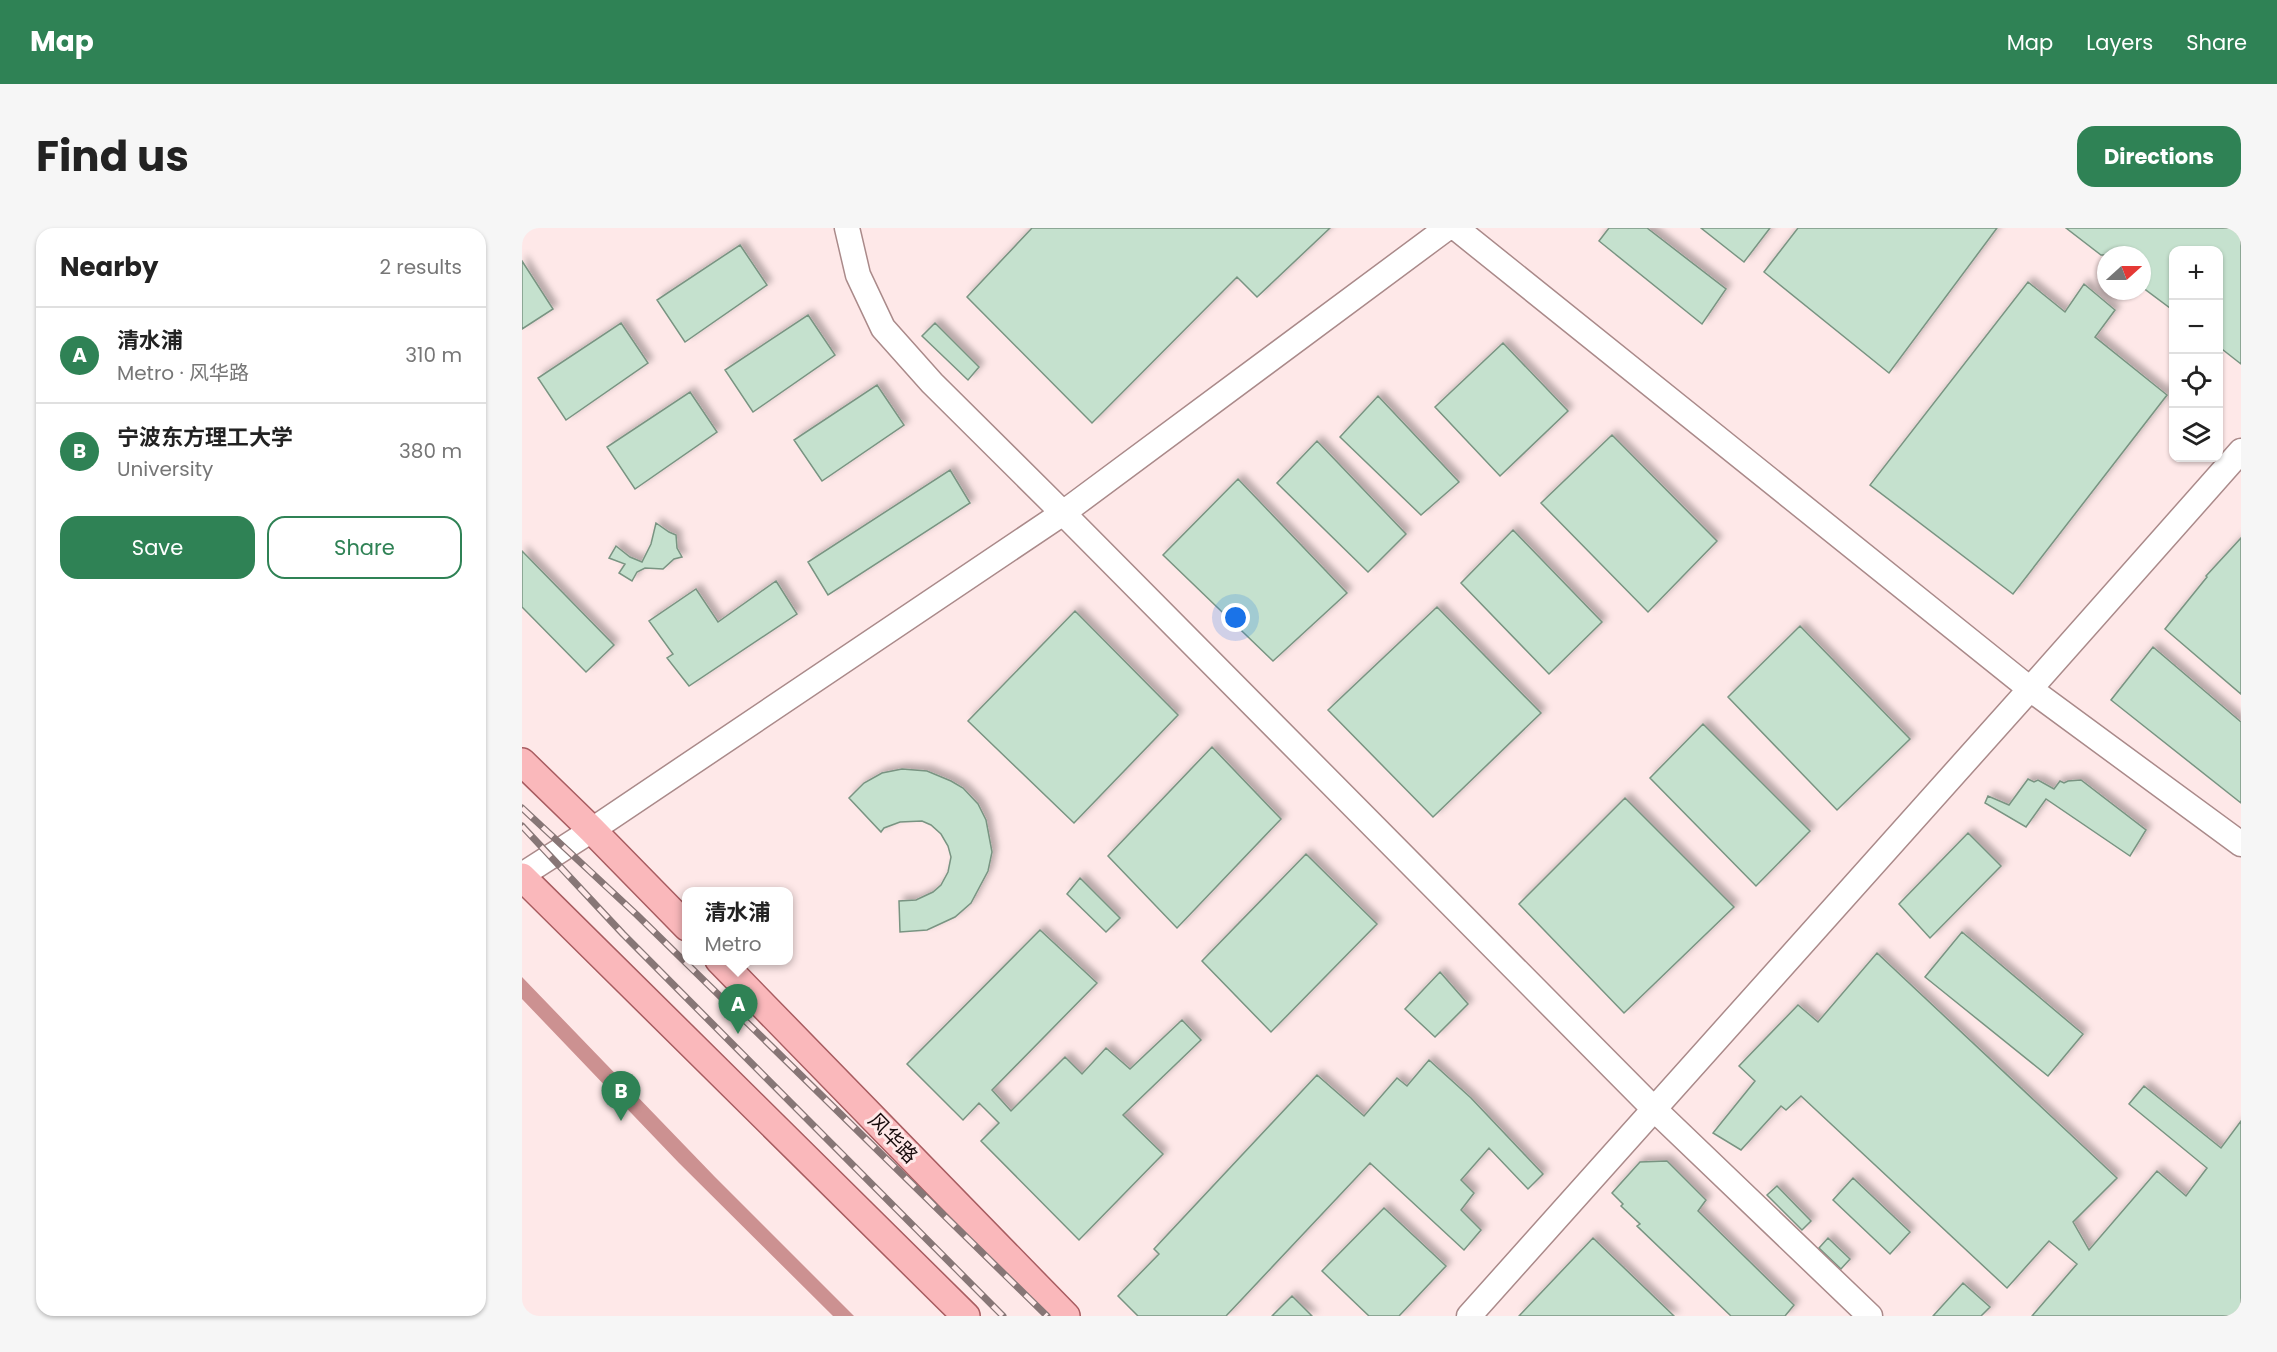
<!DOCTYPE html>
<meta charset="utf-8">
<style>
body{margin:0;font-family:Poppins,"Noto Sans SC",sans-serif;background:#f6f6f6;color:#222}
.controls{position:absolute;right:18px;top:18px;display:grid;overflow:hidden;border-radius:12px;box-shadow:0 2px 4px #0004}
.controls button{width:54px;height:54px;display:grid;place-items:center;padding:0;border:0;border-bottom:2px solid #e0e0e0;background:#fff;color:#222;font:30px sans-serif}
.compass{position:absolute;left:1575px;top:18px;width:54px;height:54px;border-radius:50%;background:#fff;box-shadow:0 2px 4px #0004;rotate:69deg}
.you{position:absolute;left:714px;top:390px;width:21px;height:21px;margin:-15px;border:4px solid #fff;border-radius:50%;background:#1a73e8;box-shadow:0 0 0 9px #1a73e833}
.badge{display:grid;place-items:center;width:39px;height:39px;border-radius:50%;background:#2f8255;color:#fff;font-size:20px;font-weight:700}
.pin{position:absolute;translate:-50% -50px;filter:drop-shadow(0 2px 3px #0008)}
.pin::after{content:'';position:absolute;top:32px;width:21px;height:18px;background:inherit;clip-path:polygon(0 0,100% 0,50% 100%)}
.popup{position:absolute;left:160px;top:659px;width:111px;height:78px;box-sizing:border-box;display:grid;place-content:center;border-radius:12px;background:#fff;filter:drop-shadow(0 2px 4px #0005);font-size:20px;white-space:nowrap;color:#767676}
.popup b{font-size:22px;color:#222}
.popup::after{content:'';position:absolute;left:50%;top:100%;margin-left:-12px;border:12px solid transparent;border-top-color:#fff}
.list{margin:0;padding:0;list-style:none}
h2{display:flex;justify-content:space-between;align-items:center;height:78px;margin:0;padding:0 24px;font-size:26px}
h2 small{font-size:20px;font-weight:400;color:#767676}
.list li{display:grid;grid-template-columns:39px 1fr auto;gap:18px;align-items:center;box-sizing:border-box;height:96px;padding:0 24px;border-top:2px solid #e0e0e0}
.list b{display:block;font-size:22px;white-space:nowrap}
.list p{margin:0;font-size:20px;white-space:nowrap;color:#767676}
.list em{font-size:20px;font-style:normal;color:#767676}
.actions{display:flex;gap:12px;padding:18px 24px}
.actions a{flex:1;padding:14px 0;border:2px solid #2f8255;border-radius:18px;text-align:center;font-size:21px;color:#2f8255}
.actions .main{background:#2f8255;color:#fff}
.icon{flex:none;width:33px;height:33px;fill:none;stroke:currentColor;stroke-width:2;stroke-linecap:round;stroke-linejoin:round}
.map{position:relative;flex:none;width:1719px;height:1088px;overflow:hidden;border-radius:18px}
header{display:flex;align-items:center;gap:36px;box-sizing:border-box;height:84px;padding:0 30px;background:#2f8255;color:#fff}
header strong{font-size:28px}
nav{display:flex;gap:33px;margin-inline-start:auto;font-size:21px}
.intro{display:flex;align-items:center;justify-content:space-between;box-sizing:border-box;height:144px;padding:0 36px}
h1{margin:0;font-size:42px}
.button{padding:15px 27px;border-radius:18px;background:#2f8255;color:#fff;font-size:21px;font-weight:700}
main{display:flex;gap:36px;padding:0 36px}
aside{flex:1;background:#fff;border-radius:18px;box-shadow:0 2px 4px #0004}
.map>svg:first-child{display:block}
</style>
<header>
<strong>Map</strong>
<nav><a>Map</a><a>Layers</a><a>Share</a></nav>
</header>
<div class="intro"><h1>Find us</h1><a class="button">Directions</a></div>
<main>
<aside>
<h2>Nearby<small>2 results</small></h2>
<ul class="list">
<li><span class="badge">A</span><div><b>清水浦</b><p>Metro · 风华路</p></div><em>310 m</em></li>
<li><span class="badge">B</span><div><b>宁波东方理工大学</b><p>University</p></div><em>380 m</em></li>
</ul>
<div class="actions"><a class="main">Save</a><a>Share</a></div>
</aside>
<div class="map">
<svg width="1719" height="1088" viewBox="0 0 1719 1088">
<defs>
<filter id="shadow"><feDropShadow dx="5" dy="-5" stdDeviation="3" flood-color="#0004"/></filter>
</defs>
<rect width="100%" height="100%" fill="#fee8e8"/>
<!-- water -->
<path fill="#cc9191" d="M0,749L193,949L332,1088H311L157,935L0,771Z"/>
<!-- building -->
<path fill="#c5e1ce" stroke="#799482" stroke-width="1.5" filter="url(#shadow)" d="M510,0H808L735,69L715,49L570,195L445,69Z
M1087,0H1125L1204,61L1180,96L1077,13Z
M1179,0H1248L1222,34Z
M1276,0H1475L1367,145L1242,44Z
M1544,0H1719V136L1696,118V22H1652V83L1620,59V27H1579Z
M218,17L245,57L163,114L135,72Z
M0,33L31,81L0,101Z
M1506,54L1543,84L1562,56L1593,82L1573,109L1645,167L1491,366L1348,257Z
M286,87L313,127L231,184L203,142Z
M99,95L126,135L44,192L16,150Z
M413,95L457,139L446,152L400,108Z
M981,115L1046,183L978,248L913,179Z
M355,157L382,197L300,253L272,212Z
M168,164L195,204L113,261L85,219Z
M856,168L937,254L899,287L818,209Z
M1090,207L1195,313L1126,384L1019,275Z
M795,213L884,306L846,344L755,255Z
M428,242L448,275L306,367L286,334Z
M716,251L825,365L751,433L641,327Z
M134,295L147,304L154,307L155,320L160,329L152,331L141,341L123,340L115,344L110,353L97,345L103,336L87,330L94,318L108,329L120,334L129,316Z
M991,302L1080,394L1027,446L939,355Z
M1719,310V466L1643,401L1685,349L1684,348Z
M0,323L92,417L64,444L0,379Z
M254,353L275,386L167,458L145,430L151,426L127,393L174,361L196,394Z
M915,379L1019,485L911,589L806,482Z
M553,383L656,487L552,595L446,493Z
M1278,398L1388,511L1315,582L1206,469Z
M1631,419L1719,494V575L1589,472Z
M1181,496L1288,603L1234,658L1128,550Z
M690,519L759,591L655,700L586,628Z
M380,541L405,543L429,553L441,560L456,576L464,592L470,624L466,643L449,675L433,689L405,702L378,704L377,673L394,672L411,664L419,657L426,644L429,629L426,618L419,606L409,597L400,593L378,594L362,600L359,604L327,570L342,555L360,545Z
M1506,551L1512,554L1516,552L1532,561L1538,553L1542,555L1546,553L1559,552L1624,602L1608,628L1524,571L1504,599L1463,575L1466,568L1487,577Z
M1103,570L1212,679L1102,785L997,676Z
M1446,605L1479,638L1408,710L1377,676Z
M784,626L855,696L749,804L680,733Z
M558,650L598,690L584,704L545,666Z
M518,702L575,755L470,862L489,883L543,829L560,846L584,820L608,841L660,792L679,812L601,887L641,926L557,1012L459,913L477,895L457,875L441,892L385,836Z
M1440,704L1561,806L1526,848L1403,749Z
M1355,725L1595,950L1551,994L1567,1022L1635,943L1664,968L1685,940L1607,876L1622,858L1699,920L1719,893V1088H1510L1555,1036L1527,1013L1485,1060L1279,868L1264,882L1259,878L1219,922L1191,905L1233,853L1217,838L1276,777L1296,794Z
M918,744L946,776L913,809L883,781Z
M907,832L949,870L1021,946L1006,961L967,920L939,952L952,965L939,982L959,1002L942,1022L848,935L704,1088H616L596,1068L637,1026L632,1021L795,847L842,888L875,850L885,858Z
M1145,933L1184,972L1176,983L1272,1077L1263,1088H1209L1115,998L1118,996L1099,978L1101,976L1090,965L1118,934Z
M1331,950L1388,1004L1368,1026L1311,972Z
M1255,958L1289,993L1280,1002L1245,967Z
M862,980L924,1038L877,1088H847L800,1043Z
M1071,1010L1152,1088H997Z
M1306,1010L1328,1031L1319,1041L1297,1020Z
M1441,1055L1468,1079L1459,1088H1411Z
M770,1068L790,1088H750Z"/>
<g fill="none" stroke-linecap="round" stroke-linejoin="round">
<defs>
<path id="secondary" d="M325,0L336,47L361,100L410,155L541,285L1131,880L1348,1088
M934,0L1508,461L1719,616
M0,647L70,602L541,285L925,0
M947,1088L1508,461L1719,223"/>
<path id="primary" d="M0,534L70,602L165,699
M0,649L444,1088
M197,732L544,1088"/>
</defs>
<!-- secondary casing -->
<use href="#secondary" stroke="#aa8a8a" stroke-width="27"/>
<!-- primary casing -->
<use href="#primary" stroke="#a85c60" stroke-width="30"/>
<!-- secondary -->
<use href="#secondary" stroke="#fff" stroke-width="24"/>
<!-- primary -->
<use href="#primary" stroke="#fab8bb" stroke-width="27"/>
<defs>
<path id="rail" d="M0,580L115,687L525,1088
M0,598L101,706L481,1088"/>
</defs>
<!-- rail casing -->
<use href="#rail" stroke="#877676" stroke-width="7"/>
<!-- rail -->
<use href="#rail" stroke="#fee8e8" stroke-width="4.5" stroke-dasharray="14" stroke-linecap="butt"/>
</g>
<g text-anchor="middle" dominant-baseline="central" stroke-width="6" stroke-linejoin="round" paint-order="stroke">
<!-- street labels -->
<g font-size="20" fill="#160a0b" stroke="#fee8e8">
<text transform="translate(371 910) rotate(46)">风华路</text>
</g>
</g>
</svg>
<div class="controls">
<button>+</button>
<button>−</button>
<button><svg class="icon" aria-label="locate" viewBox="0 0 24 24"><circle cx="12" cy="12" r="6"/><path d="M12 2v4M12 18v4M2 12h4M18 12h4"/></svg></button>
<button><svg class="icon" aria-label="layers" viewBox="0 0 24 24"><path d="M12 4l9 5-9 5-9-5zM3 14l9 5 9-5"/></svg></button>
</div>
<svg class="compass" viewBox="-18 -18 36 36"><path d="M0-13l5 13h-10z" fill="#e53935"/><path d="M0 13l5-13h-10z" fill="#767676"/></svg>
<div class="you"></div>
<div class="pin badge" style="left:216px;top:806px">A</div>
<div class="popup"><b>清水浦</b>Metro</div>
<div class="pin badge" style="left:99px;top:893px">B</div>
</div>
</main>
